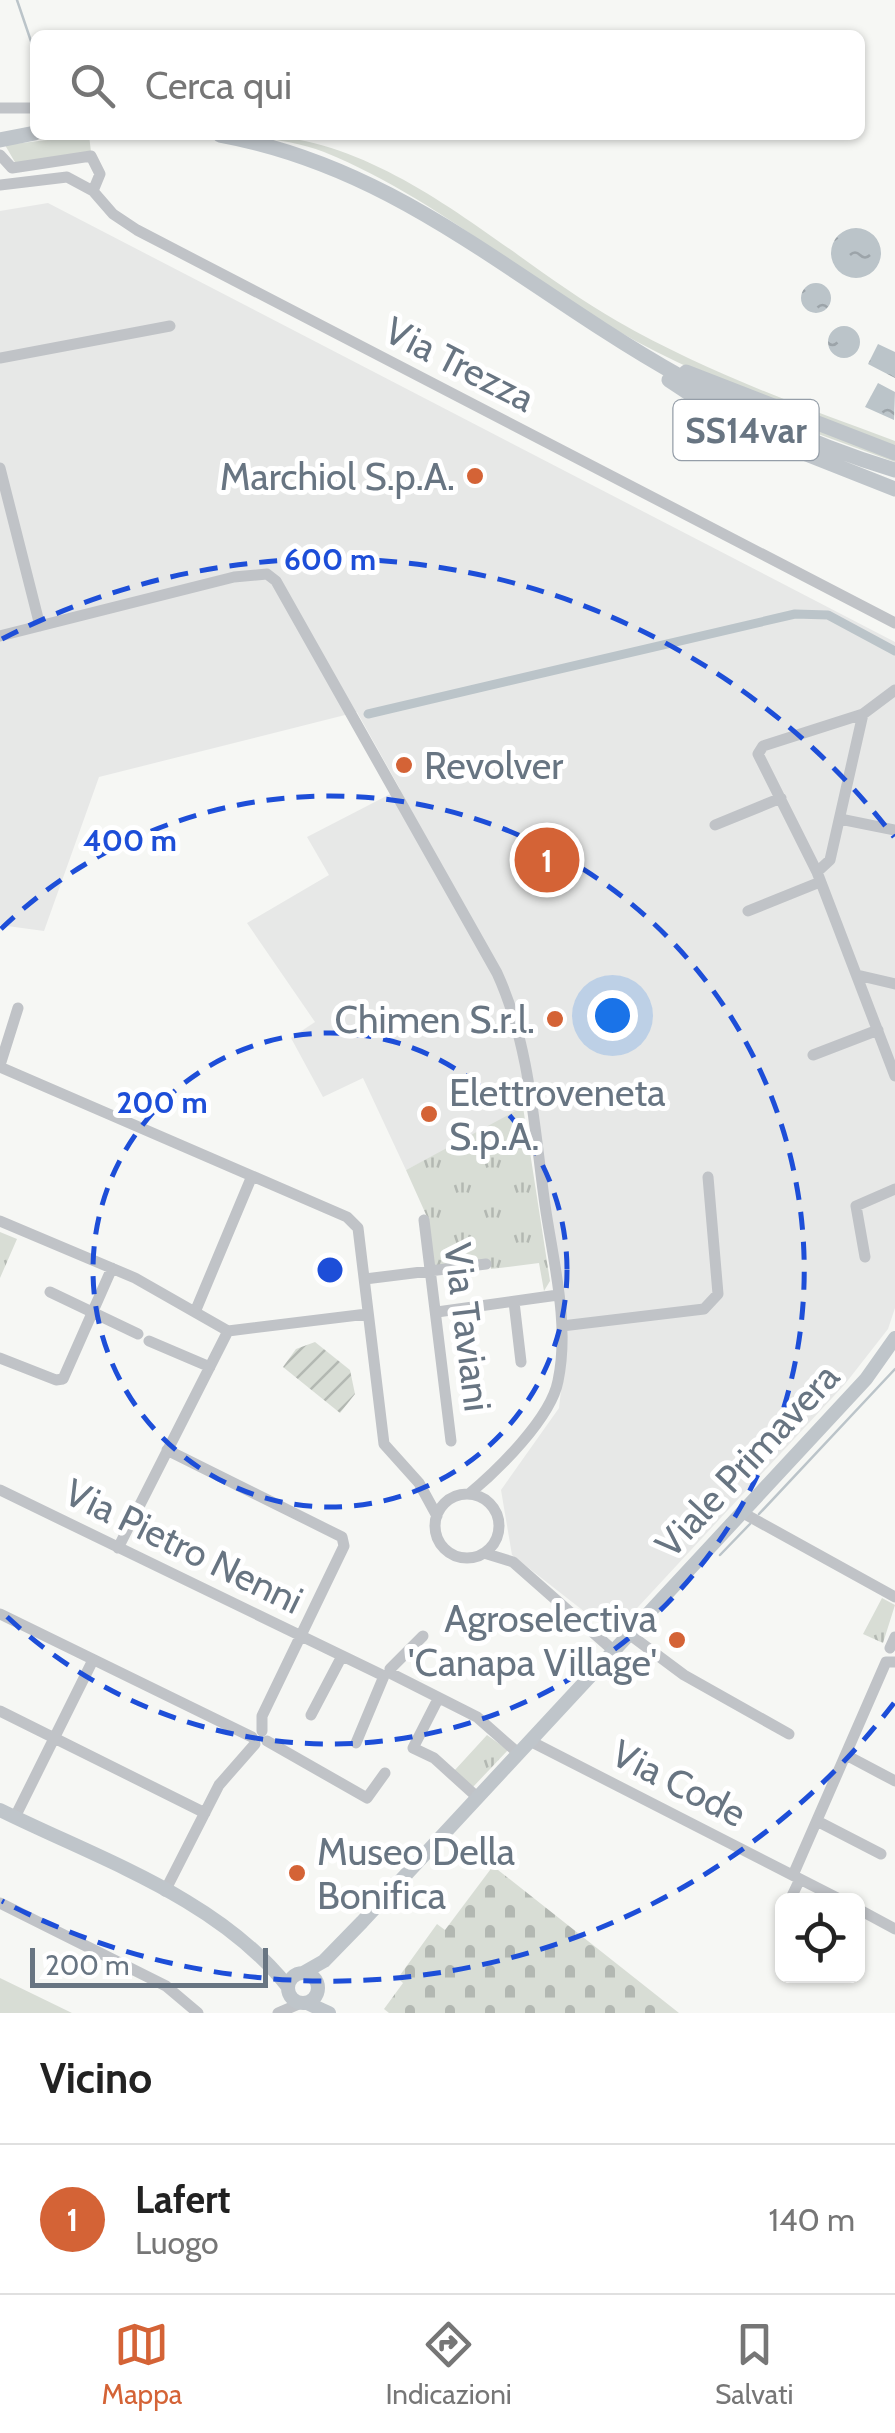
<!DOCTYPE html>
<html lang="it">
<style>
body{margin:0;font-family:Cabin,sans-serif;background:#f2f2f2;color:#222}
.controls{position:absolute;right:30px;bottom:30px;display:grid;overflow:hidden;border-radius:15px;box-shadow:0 2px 8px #0004}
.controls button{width:90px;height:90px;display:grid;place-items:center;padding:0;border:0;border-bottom:2px solid #e0e0e0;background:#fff;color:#222;font:50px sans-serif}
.scale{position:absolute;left:30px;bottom:25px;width:238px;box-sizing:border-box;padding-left:10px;border:5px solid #687582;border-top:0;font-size:28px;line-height:35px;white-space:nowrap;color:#687582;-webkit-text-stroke:8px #fff;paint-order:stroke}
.you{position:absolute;left:612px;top:1015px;width:35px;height:35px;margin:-25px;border:8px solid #fff;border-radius:50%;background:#1a73e8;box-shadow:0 0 0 15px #1a73e833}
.badge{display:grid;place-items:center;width:65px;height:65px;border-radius:50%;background:#d46336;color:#fff;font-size:32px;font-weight:700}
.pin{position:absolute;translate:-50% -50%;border:5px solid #fff;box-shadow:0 2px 10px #0006}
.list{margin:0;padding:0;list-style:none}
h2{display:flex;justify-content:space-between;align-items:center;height:130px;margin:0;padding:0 40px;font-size:42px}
h2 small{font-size:32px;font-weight:400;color:#767676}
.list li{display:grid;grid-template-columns:65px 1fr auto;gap:30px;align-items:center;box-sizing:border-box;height:150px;padding:0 40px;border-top:2px solid #e0e0e0}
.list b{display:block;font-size:38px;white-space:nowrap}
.list p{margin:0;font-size:32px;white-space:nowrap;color:#767676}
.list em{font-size:32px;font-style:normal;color:#767676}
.icon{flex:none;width:55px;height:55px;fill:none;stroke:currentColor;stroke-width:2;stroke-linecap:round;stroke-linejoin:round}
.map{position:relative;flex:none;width:895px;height:2013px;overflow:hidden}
.search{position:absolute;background:#fff;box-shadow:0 2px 8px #0004;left:30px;right:30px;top:30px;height:110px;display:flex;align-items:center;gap:25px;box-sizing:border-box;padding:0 35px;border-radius:15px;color:#767676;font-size:38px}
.sheet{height:280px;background:#fff}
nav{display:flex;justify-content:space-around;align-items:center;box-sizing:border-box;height:140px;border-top:2px solid #e0e0e0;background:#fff;font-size:28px;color:#767676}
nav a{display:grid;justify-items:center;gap:5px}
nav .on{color:#d46336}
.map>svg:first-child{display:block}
</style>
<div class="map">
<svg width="895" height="2013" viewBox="0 0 895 2013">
<defs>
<pattern id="cemetery-stones" width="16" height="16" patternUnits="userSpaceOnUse" patternTransform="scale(2.5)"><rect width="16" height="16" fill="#d8ddd5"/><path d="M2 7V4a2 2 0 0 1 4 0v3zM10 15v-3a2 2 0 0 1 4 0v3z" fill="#b3b8b2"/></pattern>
<pattern id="park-tufts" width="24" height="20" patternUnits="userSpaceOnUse" patternTransform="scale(2.5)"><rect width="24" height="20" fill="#d8ddd5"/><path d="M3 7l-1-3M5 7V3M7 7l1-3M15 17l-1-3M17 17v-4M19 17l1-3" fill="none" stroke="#b3b8b2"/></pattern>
<pattern id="garden-furrows" width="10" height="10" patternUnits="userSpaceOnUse" patternTransform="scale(2.5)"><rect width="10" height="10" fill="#d8ddd5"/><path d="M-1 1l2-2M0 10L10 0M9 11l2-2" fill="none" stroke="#b3b8b2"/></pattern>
<pattern id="water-ripples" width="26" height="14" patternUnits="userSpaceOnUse" patternTransform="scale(2.5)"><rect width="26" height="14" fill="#bbc4c9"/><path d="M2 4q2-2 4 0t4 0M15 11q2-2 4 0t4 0" fill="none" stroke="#9ca4a9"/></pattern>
</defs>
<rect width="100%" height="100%" fill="#f6f7f4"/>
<!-- built -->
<path fill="#e7e8e7" d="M48,203L895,642V1308L888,1329L845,1384L613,1634L512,1555L501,1490L559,1408L568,1327L535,1104L406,1170L363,1078L323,1097L291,1038L315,1022L247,923L329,875L307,837L400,789L357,712L99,777L44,931L0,925V211Z"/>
<!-- grass -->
<path fill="#d8ddd5" d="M89,135L91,152L16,164L5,145Z
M250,135C390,135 502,255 617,321C704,371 800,406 895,441V449C793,410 689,376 596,318C506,262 423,192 324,152C301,143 274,140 250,135Z
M702,382L895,457V462L766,415Z
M0,1978L72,2013H0Z"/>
<!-- cemetery -->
<path fill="url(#cemetery-stones)" d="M493,1866L679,2013H389L384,2009L403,1983L398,1978L437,1924L445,1930Z"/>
<!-- park -->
<path fill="url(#park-tufts)" d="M523,1107L550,1281L544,1291L539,1263L491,1269L490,1261L475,1263L472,1255L450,1258V1265L434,1268L428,1219L406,1170Z
M0,1232L17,1239L0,1278Z
M882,1598L895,1605L883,1643L863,1634Z
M487,1735L508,1750L473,1787L454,1771Z"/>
<!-- garden -->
<path fill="url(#garden-furrows)" d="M315,1342L350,1370L355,1394L340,1413L283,1367L296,1349Z"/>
<!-- water -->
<path fill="url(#water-ripples)" d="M831 253a25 25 0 1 1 50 0a25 25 0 1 1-50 0Z
M801 298a15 15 0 1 1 30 0a15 15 0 1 1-30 0Z
M828 342a16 16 0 1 1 32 0a16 16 0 1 1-32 0Z
M878,344L895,352V378L868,364Z
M878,383L895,392L894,420L865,407Z"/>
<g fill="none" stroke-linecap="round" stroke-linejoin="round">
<!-- stream -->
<path stroke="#bbc4c9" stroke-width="2.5" d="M17,0L35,53
M759,1514L895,1369
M720,1555L750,1524"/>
<!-- canal -->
<path stroke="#bbc4c9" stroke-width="9" d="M368,714L795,614L828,615L895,651"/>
<!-- minor -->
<path stroke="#c0c3c7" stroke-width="11" d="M0,108H35
M0,155L12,168L91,156L100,174L93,191
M0,185L67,177L93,191L113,214L137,230L895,623
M0,358L170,326
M0,468L40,626
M0,636L234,577L267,574L276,581L497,973C530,1045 534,1127 545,1205C553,1261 570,1324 558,1381C551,1418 498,1470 469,1494
M895,690L863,714L763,746L758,754L817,872L895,1076
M840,819L895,830
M715,825L781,798
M817,872L830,860L863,714
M748,911L820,882
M857,975L895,984
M813,1055L878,1030
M0,1065L18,1008
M0,1067L347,1217L358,1228L384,1444L419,1483L437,1516
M424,1220L451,1441
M0,1221L135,1278L228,1331L367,1314
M865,1257L856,1206L895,1189
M365,1279L486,1264
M50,1292L138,1334
M514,1302L521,1362
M195,1312L252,1176
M437,1312L558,1295
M562,1326L704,1309L718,1294L708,1177
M149,1341L210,1367
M0,1358L56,1380L63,1379L112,1268
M167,1450L342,1537L344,1546L262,1716V1731
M0,1490L384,1676L356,1743
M435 1526a32 32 0 1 1 64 0a32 32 0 1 1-64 0Z
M743,1513L895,1597
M118,1548L228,1331
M484,1553L513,1562L614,1651
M0,1614L252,1737
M629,1634L684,1675L789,1734
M423,1636L390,1669L392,1674L477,1717L518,1753
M890,1648L895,1637
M436,1703L413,1748L434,1758L477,1797
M0,1711L205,1813
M311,1715L342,1656
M267,1741L367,1798L385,1773
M530,1741L841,1900
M846,1755L895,1781
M15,1817L93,1660
M817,1821L881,1854
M793,1875L886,1662H895
M165,1891L219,1785L255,1744
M790,1900L800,1879
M0,1903L166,1986L198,2013
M858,1909L895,1929
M278,2013L301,2003"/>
<!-- major -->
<path stroke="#bfc5ca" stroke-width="14" d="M0,1810C99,1859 218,1898 288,1987
M288 1988a15 15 0 1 1 30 0a15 15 0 1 1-30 0Z
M303,1973L324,1961L362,1922L866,1379L895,1338
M307,2003L329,2013"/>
<!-- highway -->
<path stroke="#bfc5ca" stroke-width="15" d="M220,135C372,163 475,247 602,329C693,388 791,439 895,470
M0,140L35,133
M686,372L895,453
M669,380L743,429L895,489"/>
</g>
<!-- distance rings -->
<g fill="none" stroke="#1d4ed8" stroke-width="5" stroke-dasharray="18 12">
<circle cx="330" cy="1270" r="237"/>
<path d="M1 929A474 474 0 1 1 1 1611"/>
<path d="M894 1703A711 711 0 0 1 2 1901M2 639A711 711 0 0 1 894 837"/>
</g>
<!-- markers -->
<g fill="#d46336" stroke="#fff" stroke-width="4">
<circle cx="475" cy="476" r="10"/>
<circle cx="404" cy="765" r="10"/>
<circle cx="555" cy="1019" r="10"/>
<circle cx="429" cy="1114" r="10"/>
<circle cx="677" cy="1640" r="10"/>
<circle cx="297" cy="1873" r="10"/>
</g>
<g text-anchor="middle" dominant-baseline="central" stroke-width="10" stroke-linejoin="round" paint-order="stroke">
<!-- shield labels -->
<rect fill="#fff" stroke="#959ea8" stroke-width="2.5" x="673.5" y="400" width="145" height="60" rx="8"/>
<g font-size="35" font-weight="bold" fill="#687582">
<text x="746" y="430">SS14var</text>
</g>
<!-- street labels -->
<g font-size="38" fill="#687582" stroke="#fff">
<text transform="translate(460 364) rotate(27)">Via Trezza</text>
<text transform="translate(468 1327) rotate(83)">Via Taviani</text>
<text transform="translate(747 1460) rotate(-47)">Viale Primavera</text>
<text transform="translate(184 1546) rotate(26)">Via Pietro Nenni</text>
<text transform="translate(679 1783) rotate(27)">Via Code</text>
</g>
<!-- poi labels -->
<g font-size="38" fill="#687582" stroke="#fff" text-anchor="end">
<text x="455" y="476">Marchiol S.p.A.</text>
<text x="424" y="765" text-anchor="start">Revolver</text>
<text x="535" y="1019">Chimen S.r.l.</text>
<text x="449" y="1092" text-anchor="start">Elettroveneta<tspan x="449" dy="44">S.p.A.</tspan></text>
<text x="657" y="1618">Agroselectiva<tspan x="657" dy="44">'Canapa Village'</tspan></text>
<text x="317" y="1851" text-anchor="start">Museo Della<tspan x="317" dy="44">Bonifica</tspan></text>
</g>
</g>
<circle cx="330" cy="1270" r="15" fill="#1d4ed8" stroke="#fff" stroke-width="5"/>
<g font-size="30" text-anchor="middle" font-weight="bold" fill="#1d4ed8" stroke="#fff" stroke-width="10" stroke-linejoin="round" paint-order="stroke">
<text x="330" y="570">600 m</text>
<text x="130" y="851">400 m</text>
<text x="162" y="1113">200 m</text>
</g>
</svg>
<div class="controls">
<button><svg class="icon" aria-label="locate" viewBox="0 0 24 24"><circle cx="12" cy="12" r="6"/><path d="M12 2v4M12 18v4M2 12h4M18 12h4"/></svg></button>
</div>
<div class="scale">200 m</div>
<div class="you"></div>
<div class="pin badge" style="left:547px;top:860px">1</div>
<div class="search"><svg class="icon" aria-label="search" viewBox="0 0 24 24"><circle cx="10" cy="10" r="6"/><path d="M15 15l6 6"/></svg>Cerca qui</div>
</div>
<section class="sheet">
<h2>Vicino<small></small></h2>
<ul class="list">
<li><span class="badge">1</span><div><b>Lafert</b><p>Luogo</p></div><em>140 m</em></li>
</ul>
</section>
<nav>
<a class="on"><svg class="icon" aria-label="map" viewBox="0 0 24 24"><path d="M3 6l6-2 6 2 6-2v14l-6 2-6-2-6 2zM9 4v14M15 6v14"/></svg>Mappa</a>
<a><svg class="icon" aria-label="directions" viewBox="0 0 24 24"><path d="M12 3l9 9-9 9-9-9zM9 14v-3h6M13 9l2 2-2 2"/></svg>Indicazioni</a>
<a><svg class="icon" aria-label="saved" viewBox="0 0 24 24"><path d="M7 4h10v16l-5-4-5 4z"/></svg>Salvati</a>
</nav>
